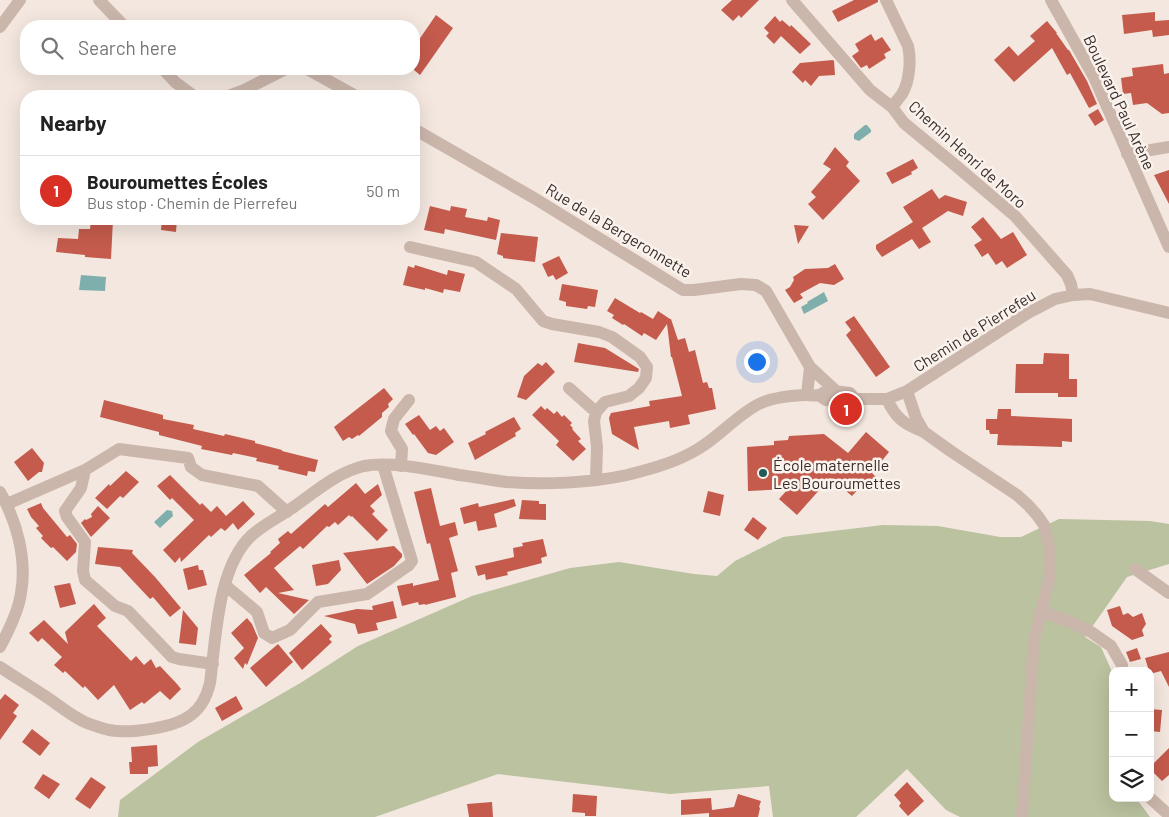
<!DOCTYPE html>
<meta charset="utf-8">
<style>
body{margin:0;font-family:Barlow,sans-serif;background:#f6f6f6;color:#222}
.controls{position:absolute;right:15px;bottom:15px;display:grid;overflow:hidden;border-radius:10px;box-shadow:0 5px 20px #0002}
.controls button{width:45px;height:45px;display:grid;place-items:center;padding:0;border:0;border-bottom:1px solid #e0e0e0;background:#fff;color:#222;font:25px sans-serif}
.you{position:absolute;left:756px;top:361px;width:18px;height:18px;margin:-12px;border:4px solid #fff;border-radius:50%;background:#1a73e8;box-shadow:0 0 0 8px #1a73e833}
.badge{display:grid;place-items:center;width:32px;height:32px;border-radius:50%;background:#d93025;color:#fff;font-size:16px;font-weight:700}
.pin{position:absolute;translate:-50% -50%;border:2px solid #fff;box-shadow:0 1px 5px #0006}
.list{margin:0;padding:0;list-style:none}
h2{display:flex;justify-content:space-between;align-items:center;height:65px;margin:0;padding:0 20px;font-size:21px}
h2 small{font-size:16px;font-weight:400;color:#767676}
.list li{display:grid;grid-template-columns:32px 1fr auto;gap:15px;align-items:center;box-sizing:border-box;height:70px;padding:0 20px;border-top:1px solid #e0e0e0}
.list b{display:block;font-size:19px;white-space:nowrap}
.list p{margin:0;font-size:16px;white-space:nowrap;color:#767676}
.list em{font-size:16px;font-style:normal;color:#767676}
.icon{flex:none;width:28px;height:28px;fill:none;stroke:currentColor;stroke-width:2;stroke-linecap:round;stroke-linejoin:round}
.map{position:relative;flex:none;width:1169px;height:817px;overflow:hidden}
.search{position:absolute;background:#fff;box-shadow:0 5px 20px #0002;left:20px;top:20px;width:400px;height:55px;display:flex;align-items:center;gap:12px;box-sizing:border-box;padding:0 18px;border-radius:20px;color:#767676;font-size:19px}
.panel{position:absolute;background:#fff;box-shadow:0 5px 20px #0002;left:20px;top:90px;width:400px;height:135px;border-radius:20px}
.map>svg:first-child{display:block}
</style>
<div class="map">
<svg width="1169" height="817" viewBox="0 0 1169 817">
<rect width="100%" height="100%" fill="#f3e7df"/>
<!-- green -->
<path fill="#bac29f" d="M1059,519L1150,521L1169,524V564L1127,577L1085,637L1101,647L1113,674V798H1136L1150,817H960L946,810L907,769L856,817H773L769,786L670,794L498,774L375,817H118L120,800L198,742L302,682L358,646L472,596L570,568L619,562L694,574L717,576L735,561L783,537L883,525L938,526L1000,537H1021Z"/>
<!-- water -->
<path fill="#7fafac" d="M865,125H867L871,130V132L859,141L854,139V134Z
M81,275L106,277L105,291L79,290Z
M824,292L828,301L804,314L801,307L808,303L807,302Z
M167,510L172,511L173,516L160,528L154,522Z"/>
<!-- building -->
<path fill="#c45b4c" d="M732,0H759L741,18L739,15L733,21L721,10Z
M854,0H878V2L838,22L832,11Z
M1155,12V21L1169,20V35L1153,37L1152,30L1124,34L1122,15Z
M436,15L453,28L420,75L414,70V47Z
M775,16L780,22L782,20L790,27L791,25L811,44L800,54L781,36L774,44L766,36L769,33L764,28Z
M1047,21L1057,33H1056L1068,50H1069L1087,81L1097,104L1089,108L1070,73L1067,75L1052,48L1014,82L994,60L1009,46L1018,56L1035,41L1030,36Z
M871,34L875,41L882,37L891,50L884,54L886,58L869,69L867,65L861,68L852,56L859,51L855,44Z
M833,60L834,61L835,75L819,76L811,86L805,80L803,83L792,72L800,63Z
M1163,64L1164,74L1169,73V113L1162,114L1147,103L1133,105L1131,93L1123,94L1121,78L1133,76L1132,68Z
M1098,109L1104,120L1095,126L1088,115Z
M835,147L849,162L846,166L860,181L823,220L808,204L816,197L811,192L831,169L823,164Z
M913,159L918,168L911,172L912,174L892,184L886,173Z
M1169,170V204L1154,175Z
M932,189L939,199L945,195L967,202L963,216L948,211L922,228L931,242L919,249L912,239L882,257L876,249V245L913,222L903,207Z
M430,206L450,211L451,206L467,209L465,217L487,221L488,217L500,220L496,240L445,229L444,234L424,230Z
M983,217L1001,239L1013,232L1027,255L1007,268L1002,261L996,265L988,253L982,257L974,245L982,240L971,227Z
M91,219L113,220L111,259L85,257V255L56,252L58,238L78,239L79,229H90Z
M162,219H177L176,232L161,230Z
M794,225L809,226L798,244Z
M501,233L538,237L535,262L503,258V256L497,254Z
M559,256L568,273L556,280L553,275L548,277L542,264Z
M835,264L844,279L834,285L820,283L800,294L803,298L794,303L785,290L790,287L794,280L793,277L805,269L828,268Z
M415,265L447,275L448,270L465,274L460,292L444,289L443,293L425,288V290L403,285L408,266L414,268Z
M562,284L598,290L595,307L588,306L587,309L566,306V302L559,300Z
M615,298L640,313L641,312L653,319L658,311L670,319H671L678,340L685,338L689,352L695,350L703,383L707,382L709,388H712L716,409L688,415L690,424L670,428L669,421L634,427L639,450L612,434L609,418L611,413L650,406L649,401L682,396L672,357H671L667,324L656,340L644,333L642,336L624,324L623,325L612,318L614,315L607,311Z
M854,316L890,367L876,377L846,335L851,330L845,322Z
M578,343L605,348L639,369L638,372L574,362Z
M1044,353L1069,354V379H1077V397H1058V393H1015L1016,364H1043Z
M546,362L555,372L526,400L517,397L524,376L538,363L542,366Z
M384,388L393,399L388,404L389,407L382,413V417L359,436L358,435L352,439L349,437L343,441L334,427Z
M104,400L163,415V419L194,425L193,429L224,436L225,434L255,441V443L282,450V451L318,460L315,472L308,471L307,476L278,469L279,466L256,461L257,458L233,453L232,455L201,449L202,446L159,435V432L100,417Z
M541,406L545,410L547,408L554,414L557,411L562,417L564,415L572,423L570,425L573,428L572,429L581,439L578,441L586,449L573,461L556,445L559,441L532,415Z
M998,409H1011V416L1072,419V442L1062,441V447L997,445L998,434H990L989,430H986V419H997Z
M419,415L430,430L436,426L440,431L444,428L454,442L436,455L428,453L414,434L413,435L405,424Z
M514,417L521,429L515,433L516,436L475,460L468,443L486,434L485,432Z
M866,432L889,452L872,473L877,478L867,490L862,485L852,496L830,478L797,515L779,499L788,489L748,491L747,447L774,445V441L788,440L789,436L824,434L848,453Z
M32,448L44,463L42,472H39L28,481L14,462Z
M126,471L139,482L123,498L120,496L107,509L95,498L109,484L110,486Z
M170,475L200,505L202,503L211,512L217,506L226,516L243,501L255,514L238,530L233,523L225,531L221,528L211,537L209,535L181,562L180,557L175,563L163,550L194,520L172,498L170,500L157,486Z
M356,483L365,494L378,484L382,495L370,506L375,511L372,514L388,530L377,541L352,516L351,517L349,515L338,525L335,522L329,527L327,526L303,549L300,546L274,568L294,590L278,593L309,600L294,614L266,587L260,593L244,575L271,553L270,552L280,543L278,539L288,531L291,534L325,504L328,507Z
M431,488L440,526L455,522L458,535L449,538L458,571L451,573L456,597L425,605V604L419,605L418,602L402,606L397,586L413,583V586L439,580L430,543L427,544L414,492Z
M708,491L724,495L720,516L703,512Z
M514,499L516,506L494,514L497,527L478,531L476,521L464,524L460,508L478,503L479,507Z
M522,500L539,501V504H546V520L519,519Z
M41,503L43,508L67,537L70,535L77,544L76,552L67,561L53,547L51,548L41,538L43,536L36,528L39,526L31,517L27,509Z
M98,506L110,518L91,537L81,523L85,519L86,520L92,517L91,514Z
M753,517L767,528L758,540L744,530Z
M543,539L547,556L541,558L542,563L507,572L508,575L486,580L485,574L478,576L475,566L514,557L513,548L523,546L522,543Z
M394,546L402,554V557L394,566L367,584L343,553Z
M98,547L133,550L132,553L155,577L181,608L170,617L153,597L150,599L120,567L95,564Z
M339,560L341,570L328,584L316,586L312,565Z
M198,565L199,570H203L207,585L188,590L183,569Z
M70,583L76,604L60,608L54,586Z
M393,601L397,618L376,623L378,630L358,634L355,624L324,616L357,609L373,610L372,606Z
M94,604L106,618L97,626L131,661L136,656L144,665L151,659L156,668L160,666L177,684L181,689L170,700L160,691L144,704L142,702L130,710L114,685L98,700L85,686L83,688L65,671L63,673L54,665L62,657L42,638L38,642L29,633L44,620L68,644L65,632Z
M1120,606L1123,615L1128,613L1133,617L1142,613L1146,624L1142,630L1144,636L1132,640L1112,626L1107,610Z
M183,610L198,628L196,645L179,643Z
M247,618L252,624L258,638L247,665L245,663L243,669L234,658L244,648L231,633Z
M321,624L332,636L329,639L332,642L302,670L289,653Z
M278,644L293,662L266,687L250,668Z
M1137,648L1141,659L1130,662L1126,652Z
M1169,652V687L1161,671L1150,674V671H1149L1145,658Z
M5,694L19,705L13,713L17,716L0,740V700Z
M236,696L243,709L222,721L215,708Z
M1150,709L1162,710L1160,732L1150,731Z
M32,729L50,743L40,756L22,742Z
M157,745L158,766L148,767V774H130L129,762H132L131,747Z
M1169,748V775L1162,781L1150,769V767Z
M43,774L60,784L49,799L34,788Z
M91,777L106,787L90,809L75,799Z
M907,782L924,801L908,816L899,806L901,803L894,795Z
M573,794L597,796L596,816H585V813L572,812Z
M738,794L761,801L759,807L760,808L758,817H709V813L681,815V800L711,798L712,810L734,807Z
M492,802L493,817H469L467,804Z"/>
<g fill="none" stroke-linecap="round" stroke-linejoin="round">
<!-- minor -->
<path stroke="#cbb6ab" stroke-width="12" d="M99,0L124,26
M792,0L870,90L892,107L904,123L955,165L1015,216L1067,275L1071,284L1073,295
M886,0L908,46C911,59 910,81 902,94C899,98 895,103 892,107
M1051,0L1094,77L1169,247
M0,27L20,0
M163,69L175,82L194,96
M307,69L356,96
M228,96L244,90L286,69
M414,129L534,198L683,290H694L741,284L756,285L766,291L810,367L837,392
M1127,154L1169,147
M410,247L476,262L516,289L543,321L552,324L599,332L612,337L640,357L647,367L646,378L639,388L629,396L605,402L596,412L594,421L597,447L596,479
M569,388L596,412
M807,395L810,367
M819,395L826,400L849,402L855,399H887L907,391L1028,313L1055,299L1073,295L1090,294L1169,313
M887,399C896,419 904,424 924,432L916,418L907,391
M924,432L952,452L1017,495L1028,505L1037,515L1044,525L1048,540L1050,555V569L1049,580L1034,640L1022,817
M401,466L402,449L391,431L394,419L409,400
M85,470L81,488L65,511L67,517L85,542L83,571L85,580L115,606L128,611L172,657L179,659L213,664
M0,492C17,522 27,559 21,593C19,609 8,632 0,647
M7,504L85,470L119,449L188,458L191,467L202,475L258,486L287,512
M1135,569L1169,593
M225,585L257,612L264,633L272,638L290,630L318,602L367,594L409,565L412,561L383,465
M1040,611L1068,621L1091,632L1111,646L1122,665V671
M0,667C15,677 30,686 45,696C59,705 72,717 87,723C94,726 102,728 109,730C130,734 174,728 191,715C202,707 207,696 210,683C216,639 217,567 252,535C264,524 281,516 295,506C316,491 338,472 364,466C392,461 431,470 459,475C475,477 491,480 507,482C543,485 591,483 627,475C651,469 677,462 698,449C720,436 737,415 759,404C773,397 791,396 806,395C810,395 815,396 818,395C824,394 820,393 826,392C833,390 842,392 850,393L855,399
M1150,798L1169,815"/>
</g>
<!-- markers -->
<circle fill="#205a57" stroke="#faf2ec" stroke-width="2" cx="763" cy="473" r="5"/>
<g text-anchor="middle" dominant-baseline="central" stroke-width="5" stroke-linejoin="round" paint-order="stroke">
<!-- street labels -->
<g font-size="16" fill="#392d2a" stroke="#faf2ec">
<text transform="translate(1120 102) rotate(65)">Boulevard Paul Arène</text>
<text transform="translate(968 154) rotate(42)">Chemin Henri de Moro</text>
<text transform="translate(619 230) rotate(31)">Rue de la Bergeronnette</text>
<text transform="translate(974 330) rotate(-32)">Chemin de Pierrefeu</text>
</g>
<!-- poi labels -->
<g font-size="16" fill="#392d2a" stroke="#faf2ec" text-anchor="start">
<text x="773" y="464">École maternelle<tspan x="773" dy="18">Les Bouroumettes</tspan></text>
</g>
</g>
</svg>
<div class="controls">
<button>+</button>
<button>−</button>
<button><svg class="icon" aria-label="layers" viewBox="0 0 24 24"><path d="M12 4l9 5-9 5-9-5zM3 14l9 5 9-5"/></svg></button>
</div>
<div class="you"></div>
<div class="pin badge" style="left:846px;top:409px">1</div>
<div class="search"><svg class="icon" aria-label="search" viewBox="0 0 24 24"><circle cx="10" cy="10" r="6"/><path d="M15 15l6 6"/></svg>Search here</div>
<section class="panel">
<h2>Nearby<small></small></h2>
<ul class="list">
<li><span class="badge">1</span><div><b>Bouroumettes Écoles</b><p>Bus stop · Chemin de Pierrefeu</p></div><em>50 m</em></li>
</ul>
</section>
</div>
